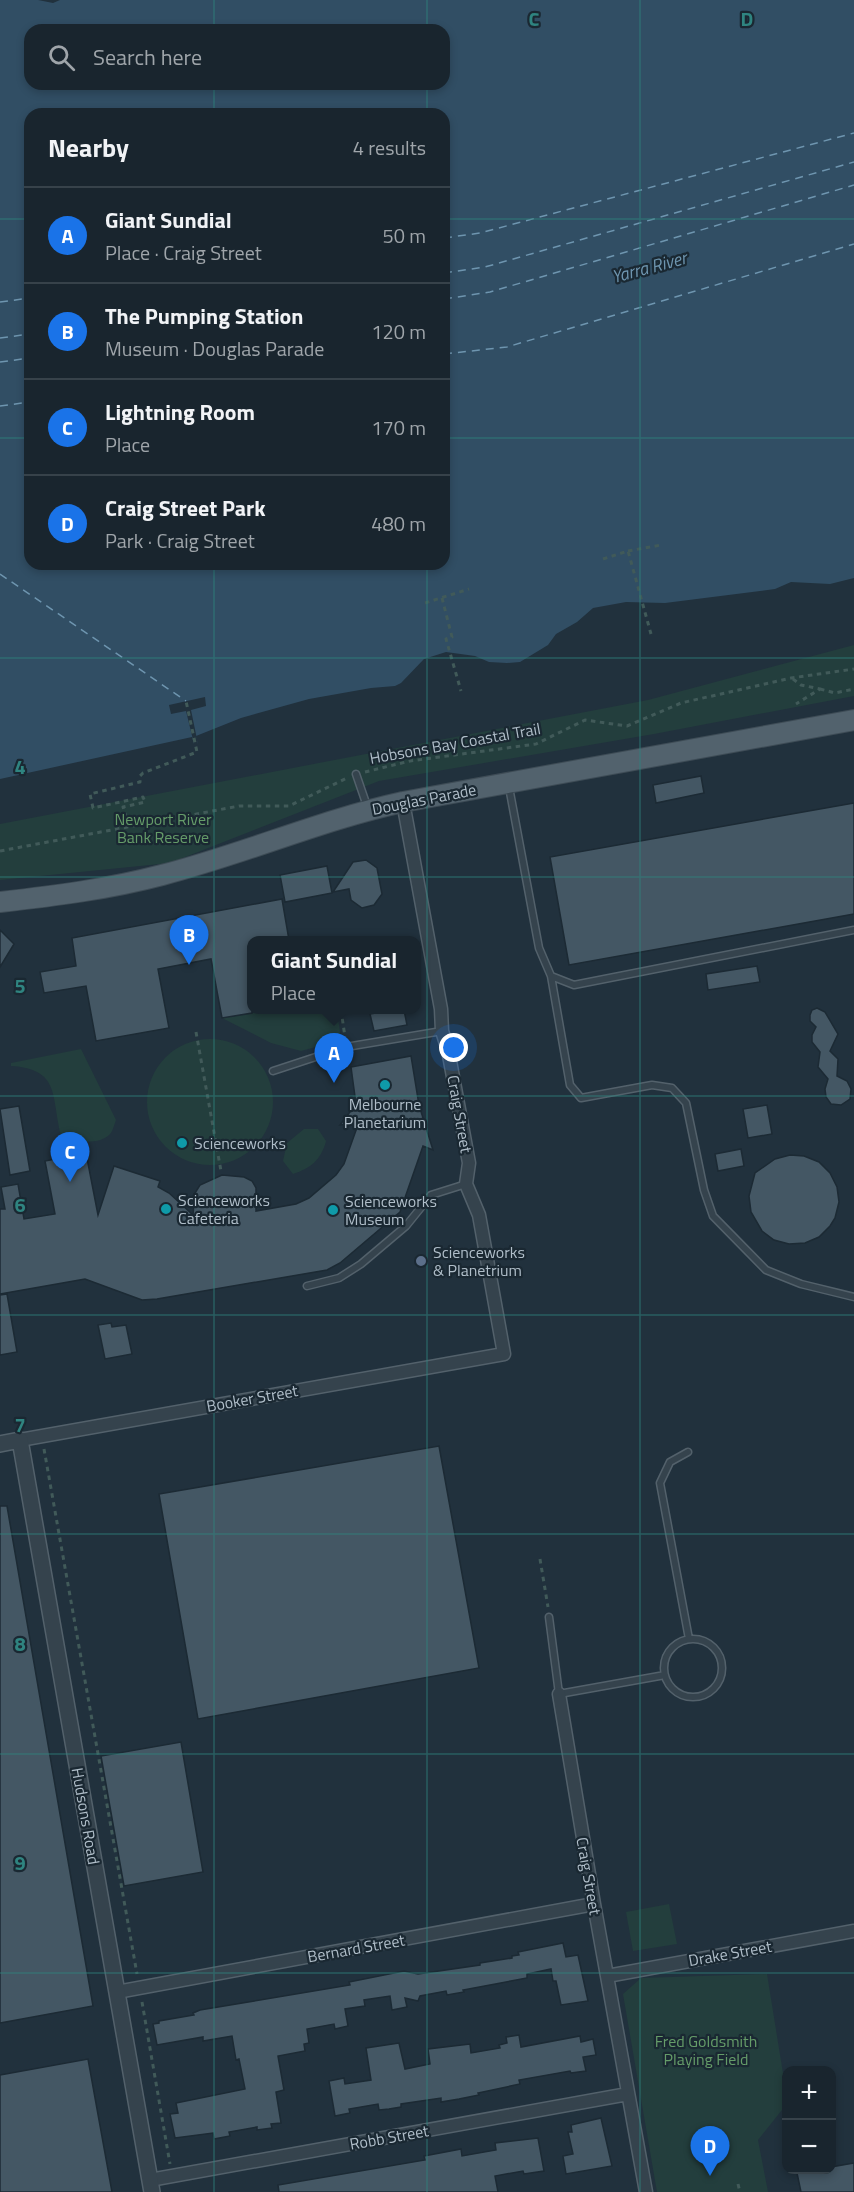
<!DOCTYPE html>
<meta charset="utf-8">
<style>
body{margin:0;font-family:"Titillium Web",sans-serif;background:#222d36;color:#f1f3f6}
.controls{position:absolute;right:18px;bottom:18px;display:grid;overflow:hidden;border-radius:12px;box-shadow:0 3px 9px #0003}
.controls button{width:54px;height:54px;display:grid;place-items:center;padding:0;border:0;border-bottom:2px solid #37424a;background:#19252e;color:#f1f3f6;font:30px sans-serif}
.you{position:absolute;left:454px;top:1048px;width:21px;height:21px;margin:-15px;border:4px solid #fff;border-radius:50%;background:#1a73e8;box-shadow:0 0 0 9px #1a73e833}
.badge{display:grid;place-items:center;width:39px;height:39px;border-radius:50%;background:#1a73e8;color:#fff;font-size:20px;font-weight:700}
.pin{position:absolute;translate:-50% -50px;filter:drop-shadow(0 2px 3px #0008)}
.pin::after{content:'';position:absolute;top:32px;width:21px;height:18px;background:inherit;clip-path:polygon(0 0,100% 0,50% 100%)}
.popup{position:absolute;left:247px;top:936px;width:174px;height:78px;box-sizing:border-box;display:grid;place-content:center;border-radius:12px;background:#19252e;filter:drop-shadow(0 2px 4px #0005);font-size:20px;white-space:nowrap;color:#9fa5aa}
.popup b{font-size:22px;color:#f1f3f6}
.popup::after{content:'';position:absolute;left:50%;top:100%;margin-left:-12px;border:12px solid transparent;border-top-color:#19252e}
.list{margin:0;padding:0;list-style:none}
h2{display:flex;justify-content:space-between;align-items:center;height:78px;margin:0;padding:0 24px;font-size:26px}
h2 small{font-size:20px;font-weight:400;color:#9fa5aa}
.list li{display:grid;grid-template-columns:39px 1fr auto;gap:18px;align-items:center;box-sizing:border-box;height:96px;padding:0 24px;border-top:2px solid #37424a}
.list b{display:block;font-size:22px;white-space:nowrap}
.list p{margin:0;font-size:20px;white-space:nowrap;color:#9fa5aa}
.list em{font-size:20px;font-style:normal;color:#9fa5aa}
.icon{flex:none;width:33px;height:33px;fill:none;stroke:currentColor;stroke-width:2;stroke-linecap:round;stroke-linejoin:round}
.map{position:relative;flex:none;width:854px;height:2192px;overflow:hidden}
.search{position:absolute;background:#19252e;box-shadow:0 3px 9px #0003;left:24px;top:24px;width:426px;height:66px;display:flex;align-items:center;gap:15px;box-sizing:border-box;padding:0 21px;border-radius:18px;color:#9fa5aa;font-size:22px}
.panel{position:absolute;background:#19252e;box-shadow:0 3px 9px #0003;left:24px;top:108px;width:426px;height:462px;border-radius:18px}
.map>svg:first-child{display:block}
</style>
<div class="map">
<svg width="854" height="2192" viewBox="0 0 854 2192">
<rect width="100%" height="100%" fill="#21313d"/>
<!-- green -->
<path fill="#233e3d" d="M854,645V696L654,734L379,781L170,863L0,880V824L648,700Z
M271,1010H337L341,1040L301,1051L271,1043L222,1018Z
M147 1102a63 63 0 1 1 126 0a63 63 0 1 1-126 0Z
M81,1049L116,1120C114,1125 113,1131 110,1134C99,1146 73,1142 61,1135C51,1097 61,1069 11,1066V1063Z
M304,1129H318L326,1141C321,1160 311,1168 293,1174L283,1161L287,1143Z
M669,1904L677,1944L633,1951L626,1912Z
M767,1974L786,2092V2105L758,2140L768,2192H657L623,1994L641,1978Z"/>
<!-- water -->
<path fill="#314e64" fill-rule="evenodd" d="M0,0H38L53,3L60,0H854V578L830,584L791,582L775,589L665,603L626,602L593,608L577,622L556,634L548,645L520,662L507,663L489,662L475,656L446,652L424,659L401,683L395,686L371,688L309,699L241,718L196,736L198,744H194L192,737L0,779ZM30,30H444V84H30ZM30,114H444V564H30Z"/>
<!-- pier -->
<path fill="#21313d" d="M205,697L206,706L191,710L198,744H194L186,711L171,714L169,705Z"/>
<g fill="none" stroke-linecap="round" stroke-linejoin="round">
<!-- ferry -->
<path stroke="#6e95af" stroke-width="1.5" stroke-dasharray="8 6" stroke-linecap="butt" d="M444,238L480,233L854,133
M444,273L485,267L854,162
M444,299L490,292L854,185
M0,302L30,298
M0,338L30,334
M444,354L507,347L854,244
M0,362L30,358
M0,406L30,402
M0,574L186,701"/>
</g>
<!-- building -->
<path fill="#445764" stroke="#1c2a34" stroke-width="1.5" d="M701,776L704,793L656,803L653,785Z
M854,803V914L569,965L550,857Z
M366,860L377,868L382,894L374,905L362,908L351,900L349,889L333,892L353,862Z
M327,866L332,893L285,902L280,875Z
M282,899L289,940H252V1013L222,1018L211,959L158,969L169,1028L96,1041L86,986L44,993L40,972L76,966L72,938Z
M0,930L14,944L0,967Z
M757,966L760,982L708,990L706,974Z
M817,1008L825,1012L838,1034L830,1051L838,1059L837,1076L847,1081L851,1089L850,1099L841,1105L831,1104L826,1097L825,1089L828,1079L818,1067L820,1052L812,1042V1035L816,1027L810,1021V1015L812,1010Z
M393,1010H404L407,1025L374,1031L370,1014Z
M411,1056L419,1105L433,1150L423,1146L400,1212L340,1263L327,1270L157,1299L142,1300L85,1279L0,1294V1209H5L1,1187L18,1184L24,1219L55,1214L45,1161L86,1153L98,1215L114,1166L160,1181L158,1187L169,1193L193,1215L195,1193L200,1185L222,1175L244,1177L252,1181L256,1188V1211L296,1204L309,1198L336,1175L344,1164L359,1122L340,1125L356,1104L351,1067Z
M767,1105L772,1134L748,1138L743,1109Z
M19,1106L30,1171L10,1175L0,1109Z
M741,1149L744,1166L718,1171L715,1154Z
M790,1155L804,1156L819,1162L830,1173L837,1187L839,1202L835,1218L830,1226L819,1237L805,1243L789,1244L774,1240L762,1231L751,1212L749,1196L755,1173L775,1159Z
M7,1294L17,1352L0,1355V1295Z
M111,1323L112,1327L126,1325L132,1354L105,1359L98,1325Z
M439,1446L479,1668L198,1719L159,1494Z
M0,1506H7L93,2006L0,2023Z
M181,1742L203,1872L124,1886L101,1756Z
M563,1943L566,1957L578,1955L588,2001L561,2005L556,1981H553L551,1969L527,1974V1978L463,1990L464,1992L447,1995L446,1991L420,1996L418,2001L405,1998L407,2007L392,2010L390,1996L364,2000L365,2006L345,2009L348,2026L335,2029L334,2024L307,2029L309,2043L304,2044L305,2051L278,2056L284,2090L276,2092L281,2123L271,2124L272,2128L257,2130V2127L229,2132L230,2136L214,2139L213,2133L175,2138L170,2114L178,2113L176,2103L245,2089L239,2059L236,2060L232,2036L203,2041V2037L157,2045L153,2024L159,2023V2021L194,2015L193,2013L200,2010L350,1985L349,1982L404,1971L418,1974L480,1965V1963L512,1958V1956L519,1955L518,1952Z
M519,2035L521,2047L580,2036L581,2042L593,2039L596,2055L583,2057L586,2071L571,2073L570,2071L519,2080L520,2084L478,2093L479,2095L459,2099L441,2102V2098L401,2104V2107L389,2109L379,2110L378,2104L349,2109L350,2113L335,2116L329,2081L344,2078L345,2084L371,2080L366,2048L399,2043L405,2069L430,2064L428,2049L470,2044L471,2053L500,2048L499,2045L507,2043L506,2037Z
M88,2059L112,2192H0V2075Z
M601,2118L612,2166L566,2174L563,2156L573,2154L568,2132H572L571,2125Z
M538,2138L544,2171L524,2174L523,2171L495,2176L498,2192H279L278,2185L425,2160L424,2156L461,2149L462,2156L496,2150L495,2143Z
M854,2163V2192H801L797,2173L831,2169V2167Z"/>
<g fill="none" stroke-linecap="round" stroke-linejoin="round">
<defs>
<path id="service" d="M356,774L368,809
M509,787L539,948L551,976L574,985L854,930
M551,976L570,1085L581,1098L652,1085L672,1088L686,1103L704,1190L713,1216L766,1270L801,1284L854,1297
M273,1071L346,1047L442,1031
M307,1286L339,1278L361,1264L406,1226L431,1195L466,1184
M688,1452L670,1462L660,1483L689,1639
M549,1617L559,1694L665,1675
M664 1668a29 29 0 1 1 58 0a29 29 0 1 1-58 0Z"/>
<path id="minor" d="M20,1440L504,1354L479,1215L466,1184L469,1163L448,1050L442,1031L441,1009L403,802
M559,1694L594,1904L646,2192
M607,1976L854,1931
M117,1992L594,1904
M150,2180L628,2094"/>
<path id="tertiary" d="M0,1444L20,1440L152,2192"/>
<path id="primary" d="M0,902C54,896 109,889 162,875C244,854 321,820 403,802L854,720"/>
</defs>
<!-- service casing -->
<use href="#service" stroke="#53616b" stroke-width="9"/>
<!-- minor casing -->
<use href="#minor" stroke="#53616b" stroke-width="15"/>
<!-- tertiary casing -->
<use href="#tertiary" stroke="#53616b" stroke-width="18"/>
<!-- primary casing -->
<use href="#primary" stroke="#3e4c56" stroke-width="22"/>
<!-- path -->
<path stroke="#415a59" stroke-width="3" stroke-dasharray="4.5 4.5" stroke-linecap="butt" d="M628,551L661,545
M603,559L628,551L651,634
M442,598L452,637L446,639L461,691
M425,603L469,589
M793,679L801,685L820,689L796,704
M820,689L835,693L854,689
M365,772L410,761L536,744L585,720L627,726L681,703L791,678L854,669
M129,826L123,807L145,802L143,797L93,808L90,794L140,782V776L143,773L197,752L186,701
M0,851L239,806H289L347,778
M307,939L308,940
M341,1010L345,1037
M196,1032L221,1171
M44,1449L137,1974
M540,1559L548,1607
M142,2002L170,2164
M738,2184L740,2192"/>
<!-- service -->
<use href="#service" stroke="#35434d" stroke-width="6"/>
<!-- minor -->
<use href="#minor" stroke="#35434d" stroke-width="12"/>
<!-- tertiary -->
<use href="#tertiary" stroke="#35434d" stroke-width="15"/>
<!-- primary -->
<use href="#primary" stroke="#52626d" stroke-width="20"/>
</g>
<!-- grid -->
<path fill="none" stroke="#2f8480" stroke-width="1.5" stroke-opacity="0.55" d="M214,0V30M427,0V30M640,0V2192M214,84V114M427,84V114M0,219H30M444,219H854M0,438H30M444,438H854M214,564V2192M427,564V2192M0,658H854M0,877H854M0,1096H854M0,1315H854M0,1534H854M0,1754H854M0,1973H854"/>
<!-- markers -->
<g fill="#0f9aa8" stroke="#1a2832" stroke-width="2">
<circle cx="385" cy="1085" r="6"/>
<circle cx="182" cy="1143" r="6"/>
<circle cx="166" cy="1209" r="6"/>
<circle cx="333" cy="1210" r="6"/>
</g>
<circle fill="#5c6f8a" stroke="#1a2832" stroke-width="2" cx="421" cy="1261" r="6"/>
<g text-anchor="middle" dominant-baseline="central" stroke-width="4.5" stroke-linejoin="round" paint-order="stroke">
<!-- street labels -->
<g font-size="16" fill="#b0bec9" stroke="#1a2832">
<text transform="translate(455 743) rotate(-10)">Hobsons Bay Coastal Trail</text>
<text transform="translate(424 799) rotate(-11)">Douglas Parade</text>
<text transform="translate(460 1114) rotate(80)">Craig Street</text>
<text transform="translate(252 1398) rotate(-10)">Booker Street</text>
<text transform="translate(86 1816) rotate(80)">Hudsons Road</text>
<text transform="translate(589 1876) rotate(80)">Craig Street</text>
<text transform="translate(356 1948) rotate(-10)">Bernard Street</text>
<text transform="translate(730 1953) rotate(-10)">Drake Street</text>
<text transform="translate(389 2137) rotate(-10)">Robb Street</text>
</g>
<!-- park labels -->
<g font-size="16" fill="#659c69" stroke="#1a2832">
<text x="163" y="819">Newport River<tspan x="163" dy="18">Bank Reserve</tspan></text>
<text x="706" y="2041">Fred Goldsmith<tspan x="706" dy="18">Playing Field</tspan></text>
</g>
<!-- poi labels -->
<g font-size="16" fill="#b0bec9" stroke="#1a2832" text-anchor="start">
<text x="385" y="1104" text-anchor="middle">Melbourne<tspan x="385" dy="18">Planetarium</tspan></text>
<text x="194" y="1143">Scienceworks</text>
<text x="178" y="1200">Scienceworks<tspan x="178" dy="18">Cafeteria</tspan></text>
<text x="345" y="1201">Scienceworks<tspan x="345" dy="18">Museum</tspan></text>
<text x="433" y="1252">Scienceworks<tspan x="433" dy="18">&amp; Planetrium</tspan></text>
</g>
<!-- water labels -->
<g font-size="18" font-style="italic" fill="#6e95af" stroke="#1a2832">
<text transform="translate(649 267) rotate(-15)">Yarra River</text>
</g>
</g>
<g font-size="20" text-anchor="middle" font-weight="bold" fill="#2f8480" stroke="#1a2832" stroke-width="4.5" stroke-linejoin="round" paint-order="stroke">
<text x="534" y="26">C</text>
<text x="747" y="26">D</text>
<text x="20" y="774">4</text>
<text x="20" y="993">5</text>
<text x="20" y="1212">6</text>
<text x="20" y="1432">7</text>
<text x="20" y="1651">8</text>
<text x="20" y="1870">9</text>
</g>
</svg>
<div class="controls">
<button>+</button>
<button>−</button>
</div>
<div class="you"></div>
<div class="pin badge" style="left:334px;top:1083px">A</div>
<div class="popup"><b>Giant Sundial</b>Place</div>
<div class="pin badge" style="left:189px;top:965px">B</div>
<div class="pin badge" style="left:70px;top:1182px">C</div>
<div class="pin badge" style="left:710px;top:2176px">D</div>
<div class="search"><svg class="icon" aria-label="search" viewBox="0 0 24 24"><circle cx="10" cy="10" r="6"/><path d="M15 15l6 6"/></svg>Search here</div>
<section class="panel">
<h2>Nearby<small>4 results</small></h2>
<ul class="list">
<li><span class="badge">A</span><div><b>Giant Sundial</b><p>Place · Craig Street</p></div><em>50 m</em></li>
<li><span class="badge">B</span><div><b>The Pumping Station</b><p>Museum · Douglas Parade</p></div><em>120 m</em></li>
<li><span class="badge">C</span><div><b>Lightning Room</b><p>Place</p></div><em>170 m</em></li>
<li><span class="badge">D</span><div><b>Craig Street Park</b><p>Park · Craig Street</p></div><em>480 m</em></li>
</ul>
</section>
</div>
